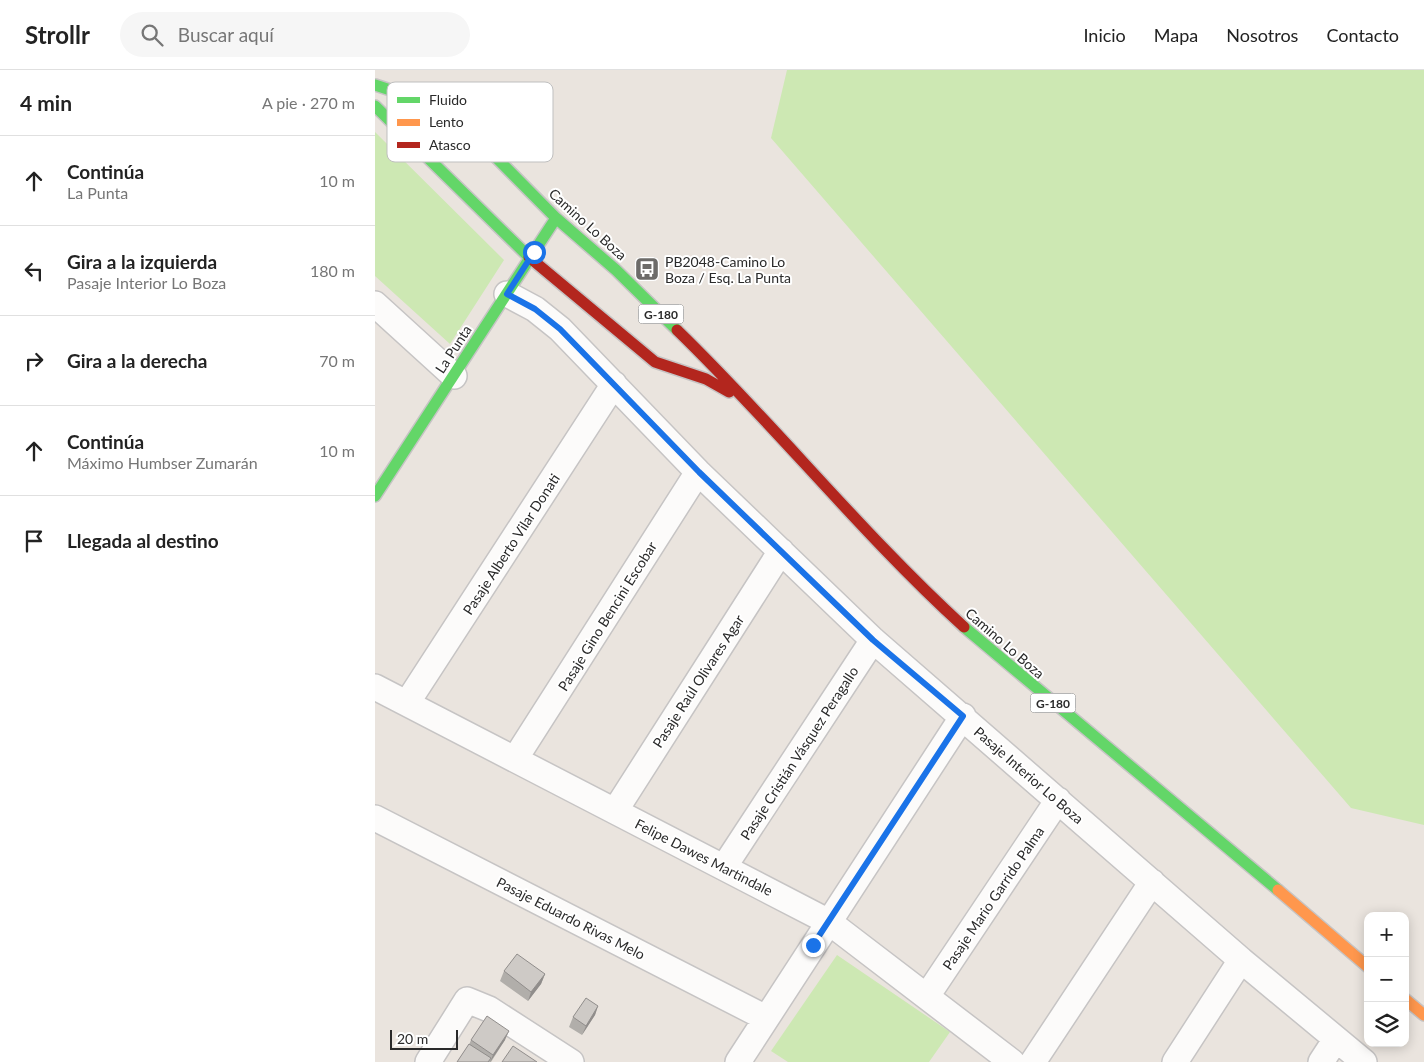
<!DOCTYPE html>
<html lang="es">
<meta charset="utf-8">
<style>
body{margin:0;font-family:Lato,sans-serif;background:#f6f6f6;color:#222}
.controls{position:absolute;right:15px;bottom:15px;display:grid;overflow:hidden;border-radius:10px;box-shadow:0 2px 12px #0003}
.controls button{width:45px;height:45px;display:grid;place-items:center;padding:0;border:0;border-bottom:1px solid #e0e0e0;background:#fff;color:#222;font:25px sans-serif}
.scale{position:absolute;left:15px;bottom:12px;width:68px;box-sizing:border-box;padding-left:5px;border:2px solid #2a2a2a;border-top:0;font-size:14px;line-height:18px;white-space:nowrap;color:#2a2a2a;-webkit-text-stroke:4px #fff;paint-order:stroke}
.stop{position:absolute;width:15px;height:15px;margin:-11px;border:4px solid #1a73e8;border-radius:50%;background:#fff}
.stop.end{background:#1a73e8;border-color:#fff;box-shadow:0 1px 5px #0008}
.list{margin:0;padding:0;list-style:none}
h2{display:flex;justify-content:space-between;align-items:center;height:65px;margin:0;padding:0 20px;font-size:21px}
h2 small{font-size:16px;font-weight:400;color:#767676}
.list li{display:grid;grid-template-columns:32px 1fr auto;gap:15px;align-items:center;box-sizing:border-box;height:90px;padding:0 20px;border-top:1px solid #e0e0e0}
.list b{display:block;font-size:19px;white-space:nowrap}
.list p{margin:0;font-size:16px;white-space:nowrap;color:#767676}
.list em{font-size:16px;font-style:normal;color:#767676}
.icon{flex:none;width:28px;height:28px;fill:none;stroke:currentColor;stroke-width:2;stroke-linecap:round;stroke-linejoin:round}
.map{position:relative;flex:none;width:1049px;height:992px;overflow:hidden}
header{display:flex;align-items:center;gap:30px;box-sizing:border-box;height:70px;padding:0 25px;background:#fff;border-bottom:1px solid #e0e0e0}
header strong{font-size:24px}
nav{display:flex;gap:28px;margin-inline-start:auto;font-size:18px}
.search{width:350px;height:45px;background:#f6f6f6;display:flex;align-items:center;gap:12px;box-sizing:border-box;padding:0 18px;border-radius:28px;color:#767676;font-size:19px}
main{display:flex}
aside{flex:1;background:#fff}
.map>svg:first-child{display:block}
</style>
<header>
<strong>Strollr</strong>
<div class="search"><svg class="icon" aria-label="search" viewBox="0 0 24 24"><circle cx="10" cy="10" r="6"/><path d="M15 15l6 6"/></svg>Buscar aquí</div>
<nav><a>Inicio</a><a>Mapa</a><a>Nosotros</a><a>Contacto</a></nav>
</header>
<main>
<aside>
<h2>4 min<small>A pie · 270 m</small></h2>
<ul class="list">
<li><svg class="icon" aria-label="ahead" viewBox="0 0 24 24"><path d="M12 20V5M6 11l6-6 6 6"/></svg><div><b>Continúa</b><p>La Punta</p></div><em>10 m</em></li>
<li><svg class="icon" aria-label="left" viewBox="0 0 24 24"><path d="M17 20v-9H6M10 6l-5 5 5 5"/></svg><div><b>Gira a la izquierda</b><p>Pasaje Interior Lo Boza</p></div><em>180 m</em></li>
<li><svg class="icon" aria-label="right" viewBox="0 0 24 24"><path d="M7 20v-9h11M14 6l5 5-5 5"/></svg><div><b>Gira a la derecha</b></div><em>70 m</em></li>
<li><svg class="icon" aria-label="ahead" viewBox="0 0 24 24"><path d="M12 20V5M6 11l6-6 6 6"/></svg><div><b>Continúa</b><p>Máximo Humbser Zumarán</p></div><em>10 m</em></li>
<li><svg class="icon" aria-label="arrive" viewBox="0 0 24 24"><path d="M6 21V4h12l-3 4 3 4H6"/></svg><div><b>Llegada al destino</b></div></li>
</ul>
</aside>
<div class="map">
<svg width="1049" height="992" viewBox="0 0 1049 992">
<rect width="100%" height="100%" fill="#eae4de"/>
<!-- green -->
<path fill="#cde8b3" d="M412,0H1049V755L976,738L396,68Z
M0,62L129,190L75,274L0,206Z
M462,885L575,962L554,992H413L396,981Z"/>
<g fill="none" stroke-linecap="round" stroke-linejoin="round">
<defs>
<path id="street" d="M132,224L160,239L185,259L323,402L498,570L866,890L989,992
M0,234L79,306
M0,617L454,852L637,992
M32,633L239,314
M140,689L323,402
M240,741L406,481
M0,748L391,948
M349,797L498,570
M552,926L683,730
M53,992L92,930L114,939L196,992
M363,992L588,646
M658,992L777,812
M800,992L866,890
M946,992L961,969"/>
<path id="fast" d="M0,15L61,35L86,52L181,148L241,200L302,260
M0,36L154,187
M0,426L181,148
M589,557L903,820"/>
<path id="slow" d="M903,820L993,897
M1030,929L1049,945"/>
<path id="jam" d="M154,187L280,292L331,309L354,322
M302,260C401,356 487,464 589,557"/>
</defs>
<!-- street casing -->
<use href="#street" stroke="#c6c4c4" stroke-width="28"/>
<!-- fast casing -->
<use href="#fast" stroke="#c6c4c4" stroke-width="14"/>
<!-- slow casing -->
<use href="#slow" stroke="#c6c4c4" stroke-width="14"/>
<!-- jam casing -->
<use href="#jam" stroke="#c6c4c4" stroke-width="14"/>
<!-- street -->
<use href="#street" stroke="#fcfbfa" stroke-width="25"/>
<!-- fast -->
<use href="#fast" stroke="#63d668" stroke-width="11"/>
<!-- slow -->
<use href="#slow" stroke="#ff974d" stroke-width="11"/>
<!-- jam -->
<use href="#jam" stroke="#b3261e" stroke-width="11"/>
</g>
<!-- wall -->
<path fill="#b1aeaa" d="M129,901L170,904L166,914L153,931L125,911Z
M223,936L220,945L207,965L194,957L198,947Z
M96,970H130L116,992H82L94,975Z"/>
<!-- shaded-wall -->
<path fill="#908d8b" d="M170,904L166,914L153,931L156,922Z
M223,936L220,945L207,965L211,956Z
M134,961L130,970L115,992L118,985Z"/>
<!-- building -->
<path fill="#cecac6" stroke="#908d8b" d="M142,884L170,904L156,922L129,901Z
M211,928L223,936L211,956L198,947Z
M112,946L134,961L118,985L96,970Z
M94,974L116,988L113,992H82Z
M138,976L162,992H127Z"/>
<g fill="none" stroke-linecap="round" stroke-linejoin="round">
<!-- route -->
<path stroke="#1a73e8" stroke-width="6" d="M159,182L132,224L160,239L185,259L324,402L498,570L588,646L438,875"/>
</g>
<!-- icons -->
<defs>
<symbol id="bus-square" viewBox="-11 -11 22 22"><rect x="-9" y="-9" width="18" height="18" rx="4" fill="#6d6b69" stroke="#fff"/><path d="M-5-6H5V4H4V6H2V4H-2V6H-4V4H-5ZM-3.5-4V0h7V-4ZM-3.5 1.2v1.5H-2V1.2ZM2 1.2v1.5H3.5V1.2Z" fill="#fff"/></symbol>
</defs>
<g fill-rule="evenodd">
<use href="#bus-square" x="258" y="185" width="28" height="28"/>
</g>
<g text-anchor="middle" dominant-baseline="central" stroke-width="4" stroke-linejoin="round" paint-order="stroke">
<!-- shield labels -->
<g fill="#fff" stroke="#6a6a6a" stroke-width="1">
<rect x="263.5" y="234.5" width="45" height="19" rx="4"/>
<rect x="655.5" y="623.5" width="45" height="19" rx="4"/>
</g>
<g font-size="12" font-weight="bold" fill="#2a2a2a">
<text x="286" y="244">G-180</text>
<text x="678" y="633">G-180</text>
</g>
<!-- street labels -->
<g font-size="14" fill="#2a2a2a" stroke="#fff">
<text transform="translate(213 154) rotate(42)">Camino Lo Boza</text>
<text transform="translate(78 279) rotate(-57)">La Punta</text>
<text transform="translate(136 474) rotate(-57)">Pasaje Alberto Vilar Donati</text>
<text transform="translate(232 546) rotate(-58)">Pasaje Gino Bencini Escobar</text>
<text transform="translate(630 573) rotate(41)">Camino Lo Boza</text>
<text transform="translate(323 611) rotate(-57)">Pasaje Raúl Olivares Agar</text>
<text transform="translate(424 683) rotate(-57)">Pasaje Cristián Vásquez Peragallo</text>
<text transform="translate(654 705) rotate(41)">Pasaje Interior Lo Boza</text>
<text transform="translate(329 787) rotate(27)">Felipe Dawes Martindale</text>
<text transform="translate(618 828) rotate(-56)">Pasaje Mario Garrido Palma</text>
<text transform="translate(196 848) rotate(27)">Pasaje Eduardo Rivas Melo</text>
</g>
<!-- poi labels -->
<g font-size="14" fill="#2a2a2a" stroke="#fff" text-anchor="start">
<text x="290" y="191">PB2048-Camino Lo<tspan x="290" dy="16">Boza / Esq. La Punta</tspan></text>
</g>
</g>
<!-- legend -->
<rect x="12" y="12" width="166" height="80" rx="8" fill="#fff" stroke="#bfbfbf" stroke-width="1"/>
<rect x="22" y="27" width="23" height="6" fill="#63d668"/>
<rect x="22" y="49" width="23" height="7" fill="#ff974d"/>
<rect x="22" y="72" width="23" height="6" fill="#b3261e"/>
<g font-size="14" fill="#2a2a2a">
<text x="54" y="35">Fluido</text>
<text x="54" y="57">Lento</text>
<text x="54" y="80">Atasco</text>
</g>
</svg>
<div class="controls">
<button>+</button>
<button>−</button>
<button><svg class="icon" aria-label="layers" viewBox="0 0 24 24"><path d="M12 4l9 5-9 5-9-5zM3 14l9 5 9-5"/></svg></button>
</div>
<div class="scale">20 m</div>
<div class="stop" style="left:159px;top:182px"></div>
<div class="stop end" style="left:438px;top:875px"></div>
</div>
</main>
